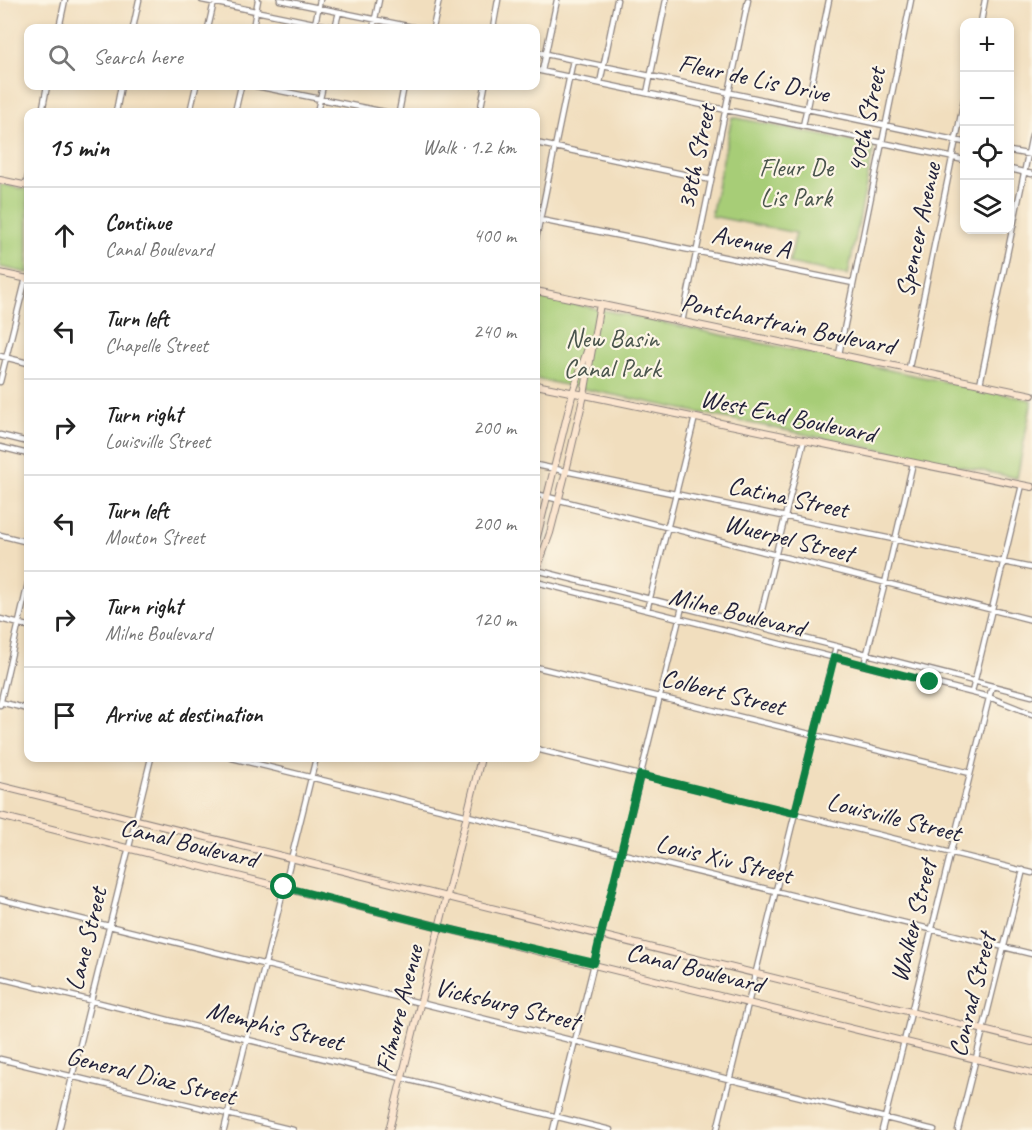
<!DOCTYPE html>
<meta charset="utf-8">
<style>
body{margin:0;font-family:Caveat,sans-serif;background:#f2f2f2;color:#222}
.controls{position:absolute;right:18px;top:18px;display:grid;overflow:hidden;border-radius:12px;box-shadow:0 3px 9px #0003}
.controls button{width:54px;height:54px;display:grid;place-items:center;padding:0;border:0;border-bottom:2px solid #e0e0e0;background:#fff;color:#222;font:30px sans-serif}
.stop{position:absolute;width:18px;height:18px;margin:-14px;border:4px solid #0b8043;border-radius:50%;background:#fff}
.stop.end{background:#0b8043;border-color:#fff;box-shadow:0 2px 6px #0008}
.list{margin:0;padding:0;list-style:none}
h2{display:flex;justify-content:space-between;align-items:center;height:78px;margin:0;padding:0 24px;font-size:26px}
h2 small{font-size:20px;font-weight:400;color:#767676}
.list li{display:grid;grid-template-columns:39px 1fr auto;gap:18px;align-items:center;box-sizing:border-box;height:96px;padding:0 24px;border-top:2px solid #e0e0e0}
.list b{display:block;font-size:22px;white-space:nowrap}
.list p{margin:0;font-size:20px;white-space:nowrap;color:#767676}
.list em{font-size:20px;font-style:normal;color:#767676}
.icon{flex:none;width:33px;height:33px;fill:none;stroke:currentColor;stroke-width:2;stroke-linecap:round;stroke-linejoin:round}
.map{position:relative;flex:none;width:1032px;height:1130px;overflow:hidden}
.search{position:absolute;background:#fff;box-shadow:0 3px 9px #0003;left:24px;top:24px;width:516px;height:66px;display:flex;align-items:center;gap:15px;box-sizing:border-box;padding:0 21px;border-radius:12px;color:#767676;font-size:22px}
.panel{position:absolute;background:#fff;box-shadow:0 3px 9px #0003;left:24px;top:108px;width:516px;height:654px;border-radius:12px}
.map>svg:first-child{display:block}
</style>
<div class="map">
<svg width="1032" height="1130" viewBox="0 0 1032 1130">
<rect width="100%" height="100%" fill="#fcf5e5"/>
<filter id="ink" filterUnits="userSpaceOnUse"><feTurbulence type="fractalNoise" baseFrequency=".0167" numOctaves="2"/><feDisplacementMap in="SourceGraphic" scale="12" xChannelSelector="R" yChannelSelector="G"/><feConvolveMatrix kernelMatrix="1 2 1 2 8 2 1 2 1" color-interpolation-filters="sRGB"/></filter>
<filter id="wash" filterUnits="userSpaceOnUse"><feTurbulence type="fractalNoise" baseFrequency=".008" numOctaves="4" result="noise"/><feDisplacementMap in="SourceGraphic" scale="24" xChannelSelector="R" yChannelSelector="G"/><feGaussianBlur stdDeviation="1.35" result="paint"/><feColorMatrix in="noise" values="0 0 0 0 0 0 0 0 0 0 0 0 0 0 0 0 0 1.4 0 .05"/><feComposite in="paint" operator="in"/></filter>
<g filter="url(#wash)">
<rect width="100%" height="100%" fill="#f1debe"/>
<!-- green -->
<path fill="#a7cd77" stroke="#647859" stroke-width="1.5" d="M732,117L874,146L848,275L789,263L796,233L711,216Z
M0,184L28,190V273L0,267Z
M536,296L1032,400L1017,478L536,379Z"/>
</g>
<g filter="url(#ink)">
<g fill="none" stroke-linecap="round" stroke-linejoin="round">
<defs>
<path id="street" d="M202,0L338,28
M280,0L417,28
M981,22L985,0
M315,24L320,0
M59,28L65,0
M133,28L139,0
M208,28L214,2
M253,28L258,0
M335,28L339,12
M373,28L379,0
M433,28L439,0
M493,28L498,0
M536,52L964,142
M536,70L964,160
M542,71L557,0
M600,83L617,0
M256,86L385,112
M647,93L666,0
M42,112L47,86
M116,112L121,86
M190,112L196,86
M235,112L241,86
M317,112L323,86
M399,112L404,86
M480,112L485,86
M803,126L829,0
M536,143L711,180
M1010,151L1032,155
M1010,169L1032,174
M26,186L28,176
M536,219L853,283
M536,239L573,60
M682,322L748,0
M839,354L911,0
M0,356L28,363
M909,368L964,100
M0,382L26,278
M980,384L1032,135
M0,435L28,442
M0,447L28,454
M536,465L1032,568
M536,494L1032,620
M0,535L28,542
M536,570L1032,696
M536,582L989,697L1032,714
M647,610L695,417
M0,619L28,626
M758,626L804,440
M864,665L885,583L913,463
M536,667L970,773
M972,692L1022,485
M0,702L28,709
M0,705L28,583
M536,749L1032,873
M232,758L1032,954
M0,899L934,1130
M0,978L610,1130
M0,1059L293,1130
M59,1130L151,758
M224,1130L316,758
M553,1130L682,607
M717,1130L836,646
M882,1130L992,686
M958,1130L1023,870"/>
<path id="secondary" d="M0,180L28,186
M0,273L28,279
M536,291L1032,395
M536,385L1032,487
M536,541L573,392L588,348
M536,572L550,533L566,471L584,395L600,304
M0,786L1032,1042
M0,816L444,928L1032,1073
M389,1130L481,758"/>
</defs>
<!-- street casing -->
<use href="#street" stroke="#8a807c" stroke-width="7"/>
<!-- secondary casing -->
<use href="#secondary" stroke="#8a807c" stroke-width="8"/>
<!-- street -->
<use href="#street" stroke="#fff" stroke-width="4.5"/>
<!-- secondary -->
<use href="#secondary" stroke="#fbe5cf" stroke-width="6"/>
</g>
</g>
<g fill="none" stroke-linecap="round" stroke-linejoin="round" filter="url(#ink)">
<!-- route -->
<path stroke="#0b8043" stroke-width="8" d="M284,887L440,927L594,963L640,775L795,813L834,657L930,682"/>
</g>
<g text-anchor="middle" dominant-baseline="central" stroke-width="4.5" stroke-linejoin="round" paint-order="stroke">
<!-- street labels -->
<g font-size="26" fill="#22223b" stroke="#fcf5e5">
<text transform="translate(754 78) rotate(12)">Fleur de Lis Drive</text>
<text transform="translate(866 120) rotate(-78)">40th Street</text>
<text transform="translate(696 157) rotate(-78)">38th Street</text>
<text transform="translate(918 230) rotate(-78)">Spencer Avenue</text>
<text transform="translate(751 242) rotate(12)">Avenue A</text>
<text transform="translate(788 324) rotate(12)">Pontchartrain Boulevard</text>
<text transform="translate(788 416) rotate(12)">West End Boulevard</text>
<text transform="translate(788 497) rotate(12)">Catina Street</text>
<text transform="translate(789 538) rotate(14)">Wuerpel Street</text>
<text transform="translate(737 612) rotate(14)">Milne Boulevard</text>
<text transform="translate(723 692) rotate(14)">Colbert Street</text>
<text transform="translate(894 817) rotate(14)">Louisville Street</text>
<text transform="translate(189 843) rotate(14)">Canal Boulevard</text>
<text transform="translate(724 859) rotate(14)">Louis Xiv Street</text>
<text transform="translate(913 921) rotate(-76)">Walker Street</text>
<text transform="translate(86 939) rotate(-76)">Lane Street</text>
<text transform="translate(695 968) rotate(14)">Canal Boulevard</text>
<text transform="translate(972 995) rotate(-76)">Conrad Street</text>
<text transform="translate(507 1004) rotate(14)">Vicksburg Street</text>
<text transform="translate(399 1009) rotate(-76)">Filmore Avenue</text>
<text transform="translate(275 1026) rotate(14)">Memphis Street</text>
<text transform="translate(151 1076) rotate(14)">General Diaz Street</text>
</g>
<!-- park labels -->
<g font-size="26" fill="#4a554d" stroke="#fcf5e5">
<text x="796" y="167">Fleur De<tspan x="796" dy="30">Lis Park</tspan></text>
<text x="612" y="338">New Basin<tspan x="612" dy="30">Canal Park</tspan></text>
</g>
</g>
</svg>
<div class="controls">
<button>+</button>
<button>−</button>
<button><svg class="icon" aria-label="locate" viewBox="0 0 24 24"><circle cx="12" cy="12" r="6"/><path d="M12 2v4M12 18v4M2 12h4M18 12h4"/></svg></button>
<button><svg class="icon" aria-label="layers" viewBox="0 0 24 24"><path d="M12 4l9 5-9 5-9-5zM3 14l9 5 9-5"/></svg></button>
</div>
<div class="stop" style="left:284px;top:887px"></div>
<div class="stop end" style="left:930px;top:682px"></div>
<div class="search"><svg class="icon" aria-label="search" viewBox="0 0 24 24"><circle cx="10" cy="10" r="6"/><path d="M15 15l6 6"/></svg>Search here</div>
<section class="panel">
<h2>15 min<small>Walk · 1.2 km</small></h2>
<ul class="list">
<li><svg class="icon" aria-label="ahead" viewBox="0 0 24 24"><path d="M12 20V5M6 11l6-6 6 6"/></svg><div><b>Continue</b><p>Canal Boulevard</p></div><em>400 m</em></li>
<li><svg class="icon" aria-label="left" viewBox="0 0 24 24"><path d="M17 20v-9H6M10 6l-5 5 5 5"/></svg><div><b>Turn left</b><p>Chapelle Street</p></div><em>240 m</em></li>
<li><svg class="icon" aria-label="right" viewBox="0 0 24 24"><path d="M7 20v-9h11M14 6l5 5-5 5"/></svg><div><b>Turn right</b><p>Louisville Street</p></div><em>200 m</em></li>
<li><svg class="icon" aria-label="left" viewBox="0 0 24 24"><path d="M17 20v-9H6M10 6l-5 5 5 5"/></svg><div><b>Turn left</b><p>Mouton Street</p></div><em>200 m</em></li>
<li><svg class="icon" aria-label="right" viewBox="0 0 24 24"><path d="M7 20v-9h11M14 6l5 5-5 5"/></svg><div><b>Turn right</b><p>Milne Boulevard</p></div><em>120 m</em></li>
<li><svg class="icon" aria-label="arrive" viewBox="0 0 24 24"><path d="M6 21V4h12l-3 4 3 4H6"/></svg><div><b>Arrive at destination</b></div></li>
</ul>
</section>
</div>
